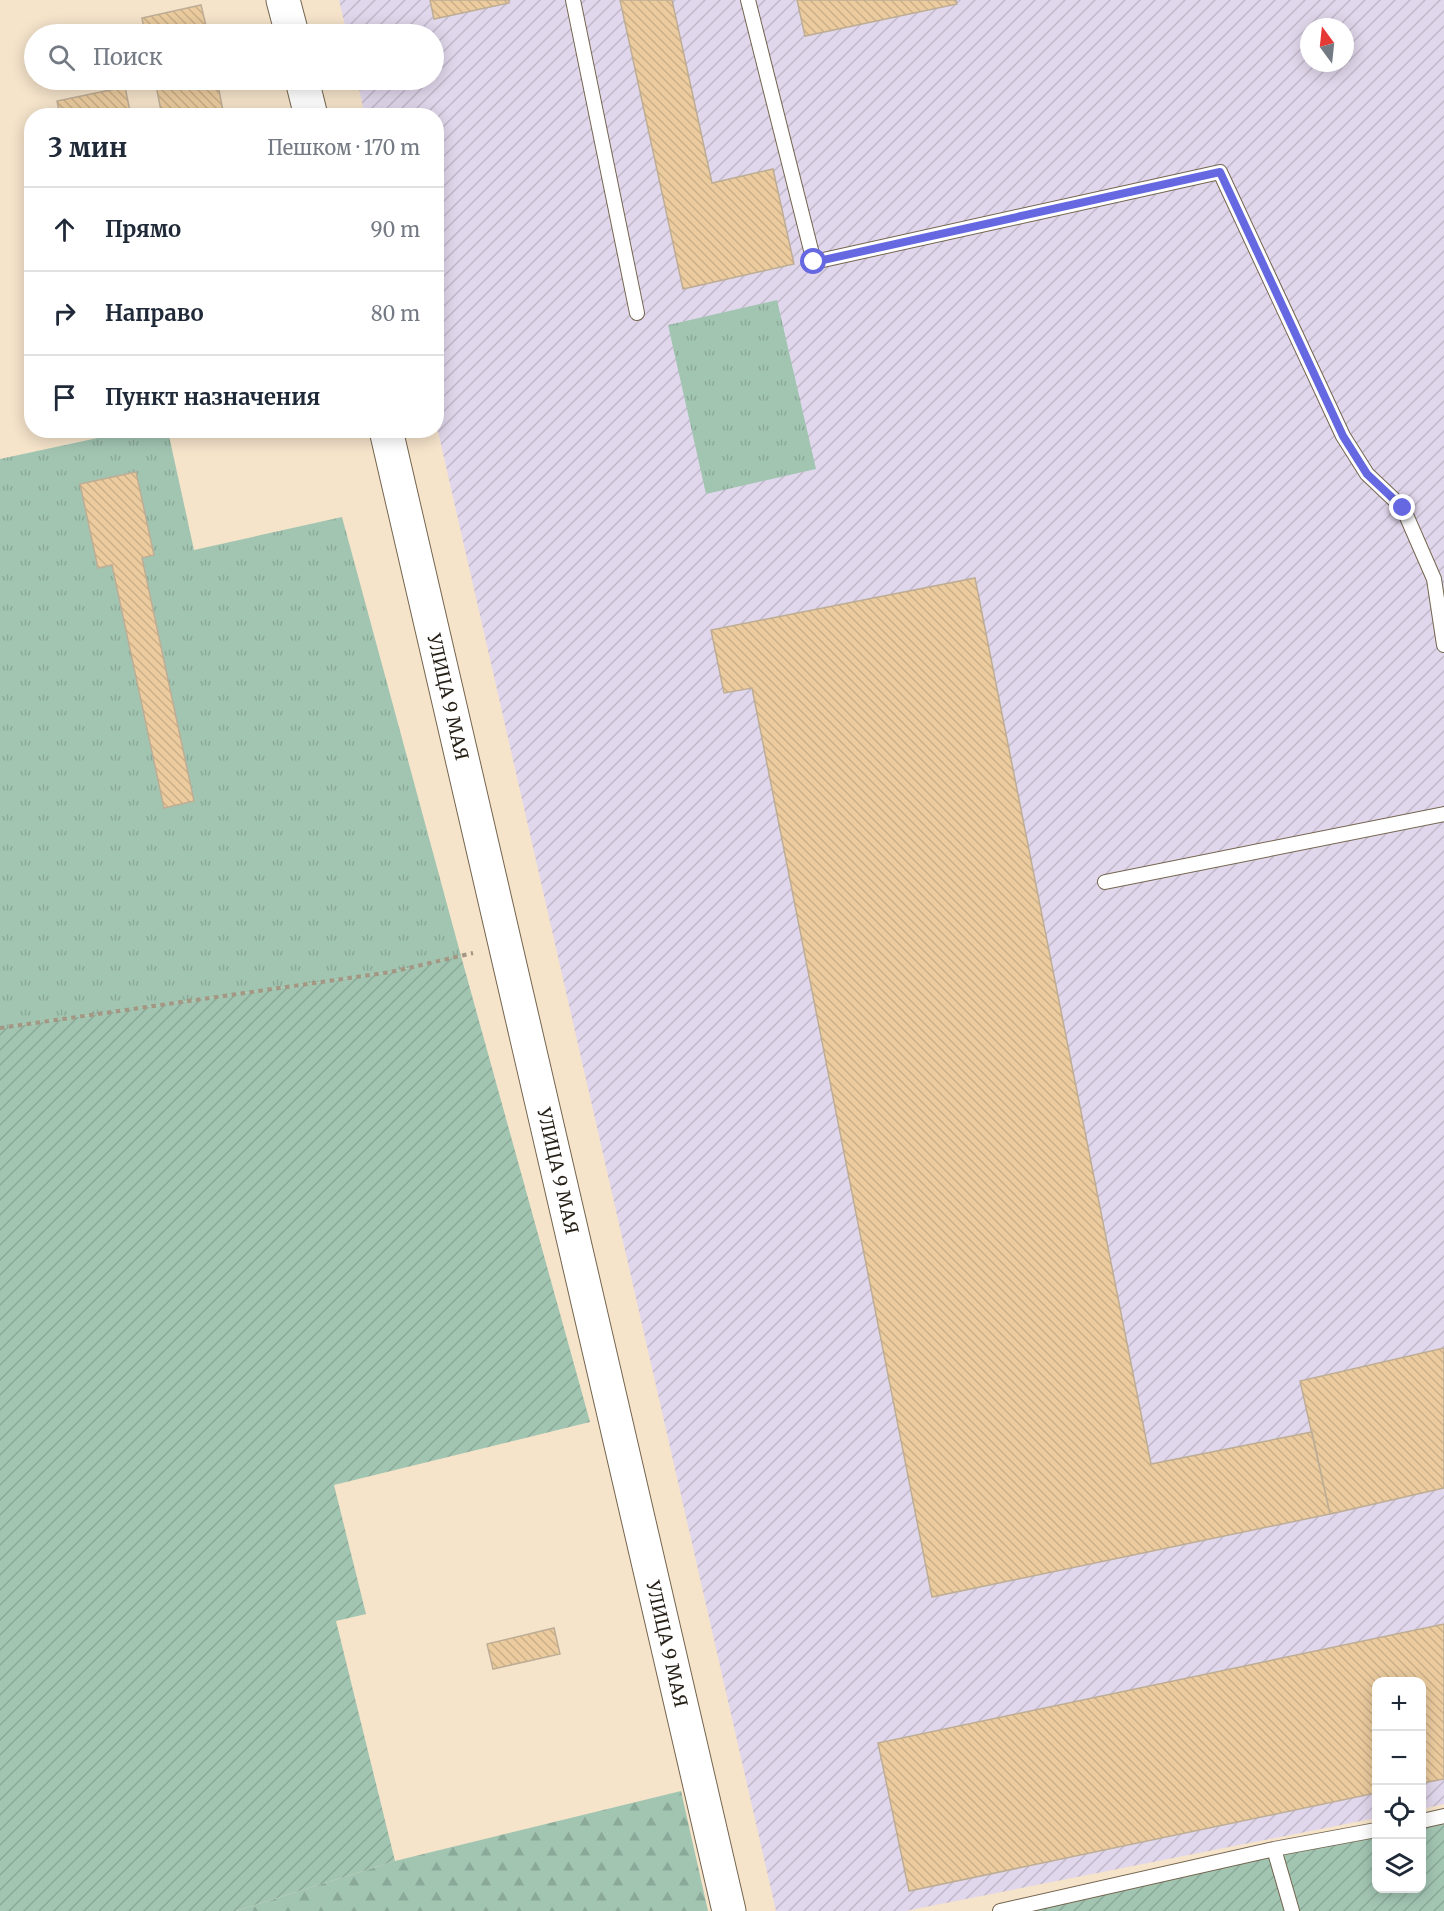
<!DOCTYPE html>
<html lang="ru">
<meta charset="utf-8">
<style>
body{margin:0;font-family:Merriweather,serif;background:#f6f6f7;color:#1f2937}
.controls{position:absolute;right:18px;bottom:18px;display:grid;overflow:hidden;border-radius:12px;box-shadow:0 3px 15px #0003}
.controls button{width:54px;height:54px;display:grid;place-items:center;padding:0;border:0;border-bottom:2px solid #e0e1e3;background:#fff;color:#1f2937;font:30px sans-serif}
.compass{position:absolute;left:1300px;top:18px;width:54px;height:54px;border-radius:50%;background:#fff;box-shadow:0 3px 15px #0003;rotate:345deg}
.stop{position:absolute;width:18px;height:18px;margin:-14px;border:4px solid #6568e1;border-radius:50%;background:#fff}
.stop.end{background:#6568e1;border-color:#fff;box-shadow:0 2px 6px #0008}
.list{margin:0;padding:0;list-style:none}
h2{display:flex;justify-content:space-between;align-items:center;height:78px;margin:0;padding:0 24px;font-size:26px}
h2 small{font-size:20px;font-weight:400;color:#747a83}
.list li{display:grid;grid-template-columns:39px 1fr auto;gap:18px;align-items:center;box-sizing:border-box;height:84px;padding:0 24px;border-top:2px solid #e0e1e3}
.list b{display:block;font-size:22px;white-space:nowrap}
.list em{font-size:20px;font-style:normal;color:#747a83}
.icon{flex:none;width:33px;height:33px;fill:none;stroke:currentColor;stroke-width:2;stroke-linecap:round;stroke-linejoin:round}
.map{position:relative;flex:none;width:1444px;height:1911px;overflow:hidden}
.search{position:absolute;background:#fff;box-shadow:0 3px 15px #0003;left:24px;top:24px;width:420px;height:66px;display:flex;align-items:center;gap:15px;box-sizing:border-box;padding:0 21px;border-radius:33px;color:#747a83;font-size:22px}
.panel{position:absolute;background:#fff;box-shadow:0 3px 15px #0003;left:24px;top:108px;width:420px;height:330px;border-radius:24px}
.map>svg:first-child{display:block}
</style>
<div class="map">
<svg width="1444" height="1911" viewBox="0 0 1444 1911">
<defs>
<pattern id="industrial-furrows" width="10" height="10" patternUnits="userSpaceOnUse" patternTransform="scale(1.5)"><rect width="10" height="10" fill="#e1d7ec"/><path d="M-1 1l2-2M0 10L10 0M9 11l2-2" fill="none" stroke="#c1b8ca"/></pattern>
<pattern id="grass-tufts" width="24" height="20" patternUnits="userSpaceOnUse" patternTransform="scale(1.5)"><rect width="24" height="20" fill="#a2c5b2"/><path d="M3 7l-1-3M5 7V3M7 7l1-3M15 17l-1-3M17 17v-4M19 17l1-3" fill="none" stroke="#8ba998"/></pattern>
<pattern id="forest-firs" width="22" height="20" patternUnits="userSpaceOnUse" patternTransform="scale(1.5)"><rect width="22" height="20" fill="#a2c5b2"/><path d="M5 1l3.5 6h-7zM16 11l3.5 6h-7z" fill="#8ba998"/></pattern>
<pattern id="garden-furrows" width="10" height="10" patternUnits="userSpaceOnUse" patternTransform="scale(1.5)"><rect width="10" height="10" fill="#a2c5b2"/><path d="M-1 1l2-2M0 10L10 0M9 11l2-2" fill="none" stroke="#8ba998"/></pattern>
<pattern id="building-back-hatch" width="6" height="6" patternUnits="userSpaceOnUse" patternTransform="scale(1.5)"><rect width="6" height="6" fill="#eccc9f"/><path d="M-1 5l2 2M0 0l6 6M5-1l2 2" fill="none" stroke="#caaf88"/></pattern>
</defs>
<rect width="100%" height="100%" fill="#f5e3ca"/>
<!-- industrial -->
<path fill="url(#industrial-furrows)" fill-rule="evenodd" d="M339,0H1444V1804L1422,1809V1682H1376V1818L905,1911H776L437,427L436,116L365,115L357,80H434V34H347ZM1309,27H1345V63H1309Z"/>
<!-- grass -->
<path fill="url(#grass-tufts)" d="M777,300L816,469L706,494L668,325Z
M130,431H168L194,550L342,517L461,956L391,972L0,1028V459Z"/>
<!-- forest -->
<path fill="url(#forest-firs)" d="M681,1791L708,1911H236L395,1861Z"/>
<!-- garden -->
<path fill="url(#garden-furrows)" d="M461,956L590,1422L334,1485L366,1614L336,1621L395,1861L236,1911H0V1028L391,972Z
M1444,1816V1911H1000L1376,1830V1888H1422V1821Z"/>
<!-- building -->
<path fill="url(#building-back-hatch)" stroke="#bead95" stroke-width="1.5" d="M430,0H509V3L434,19Z
M620,0H672L712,183L773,169L794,264L683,289Z
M797,0H956L957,4L805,36Z
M201,5L208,34H145L142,18Z
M155,80H217L224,116H162Z
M125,87L131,116H60L57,101Z
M136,472L154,555L142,558L194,801L164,808L112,565L98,568L80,484Z
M975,578L1151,1464L1312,1432L1330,1514L932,1597L752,688L724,693L711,630Z
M1444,1348V1488L1330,1514L1300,1381Z
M1444,1624V1779L1422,1783V1682H1376V1793L909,1891L878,1743Z
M554,1628L560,1654L493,1669L487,1644Z"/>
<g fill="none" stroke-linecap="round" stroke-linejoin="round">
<defs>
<path id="service" d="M573,0L637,313
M748,0L814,262L1220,172L1343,436L1367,474L1403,508L1434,579L1444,645
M1105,882L1444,814
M1422,1821L1444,1816
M1274,1849L1292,1911
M1000,1911L1274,1849L1376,1830"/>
<path id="tertiary" d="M283,0L292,34
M302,80L311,116
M386,430L729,1911"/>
</defs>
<!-- service casing -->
<use href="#service" stroke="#74654f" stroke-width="16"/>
<!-- tertiary casing -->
<use href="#tertiary" stroke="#74654f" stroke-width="35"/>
<!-- path -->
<path stroke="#a39683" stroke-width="4" stroke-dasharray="4.5 4.5" stroke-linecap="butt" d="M0,1028L391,972L473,953"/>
<!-- service -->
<use href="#service" stroke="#fff" stroke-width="14"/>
<!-- tertiary -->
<use href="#tertiary" stroke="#fff" stroke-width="33"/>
</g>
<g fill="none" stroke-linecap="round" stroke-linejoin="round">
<!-- route -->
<path stroke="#6568e1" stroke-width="8" d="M814,262L1220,172L1343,436L1367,474L1403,508"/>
</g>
<g text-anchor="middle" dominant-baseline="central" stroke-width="5" stroke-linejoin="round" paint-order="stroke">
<!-- street labels -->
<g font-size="18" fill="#241e15" stroke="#fff">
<text transform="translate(448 697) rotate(77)">УЛИЦА 9 МАЯ</text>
<text transform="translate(558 1171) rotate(77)">УЛИЦА 9 МАЯ</text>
<text transform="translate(667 1644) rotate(77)">УЛИЦА 9 МАЯ</text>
</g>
</g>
</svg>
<div class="controls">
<button>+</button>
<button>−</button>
<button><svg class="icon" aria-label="locate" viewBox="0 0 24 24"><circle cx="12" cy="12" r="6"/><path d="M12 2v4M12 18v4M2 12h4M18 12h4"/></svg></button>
<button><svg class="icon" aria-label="layers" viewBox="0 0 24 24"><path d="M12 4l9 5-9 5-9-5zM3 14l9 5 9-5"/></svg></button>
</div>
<svg class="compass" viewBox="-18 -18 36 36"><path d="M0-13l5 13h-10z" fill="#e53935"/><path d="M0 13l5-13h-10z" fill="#747a83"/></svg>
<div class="stop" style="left:814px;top:262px"></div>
<div class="stop end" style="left:1403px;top:508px"></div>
<div class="search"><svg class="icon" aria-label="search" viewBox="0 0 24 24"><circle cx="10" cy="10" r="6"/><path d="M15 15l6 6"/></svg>Поиск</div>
<section class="panel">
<h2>3 мин<small>Пешком · 170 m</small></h2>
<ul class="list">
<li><svg class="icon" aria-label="ahead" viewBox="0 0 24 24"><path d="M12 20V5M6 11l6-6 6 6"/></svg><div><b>Прямо</b></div><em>90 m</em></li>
<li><svg class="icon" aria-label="right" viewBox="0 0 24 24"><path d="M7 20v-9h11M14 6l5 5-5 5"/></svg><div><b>Направо</b></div><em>80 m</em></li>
<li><svg class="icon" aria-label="arrive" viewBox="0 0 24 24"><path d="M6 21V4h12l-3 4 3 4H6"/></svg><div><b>Пункт назначения</b></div></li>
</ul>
</section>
</div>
